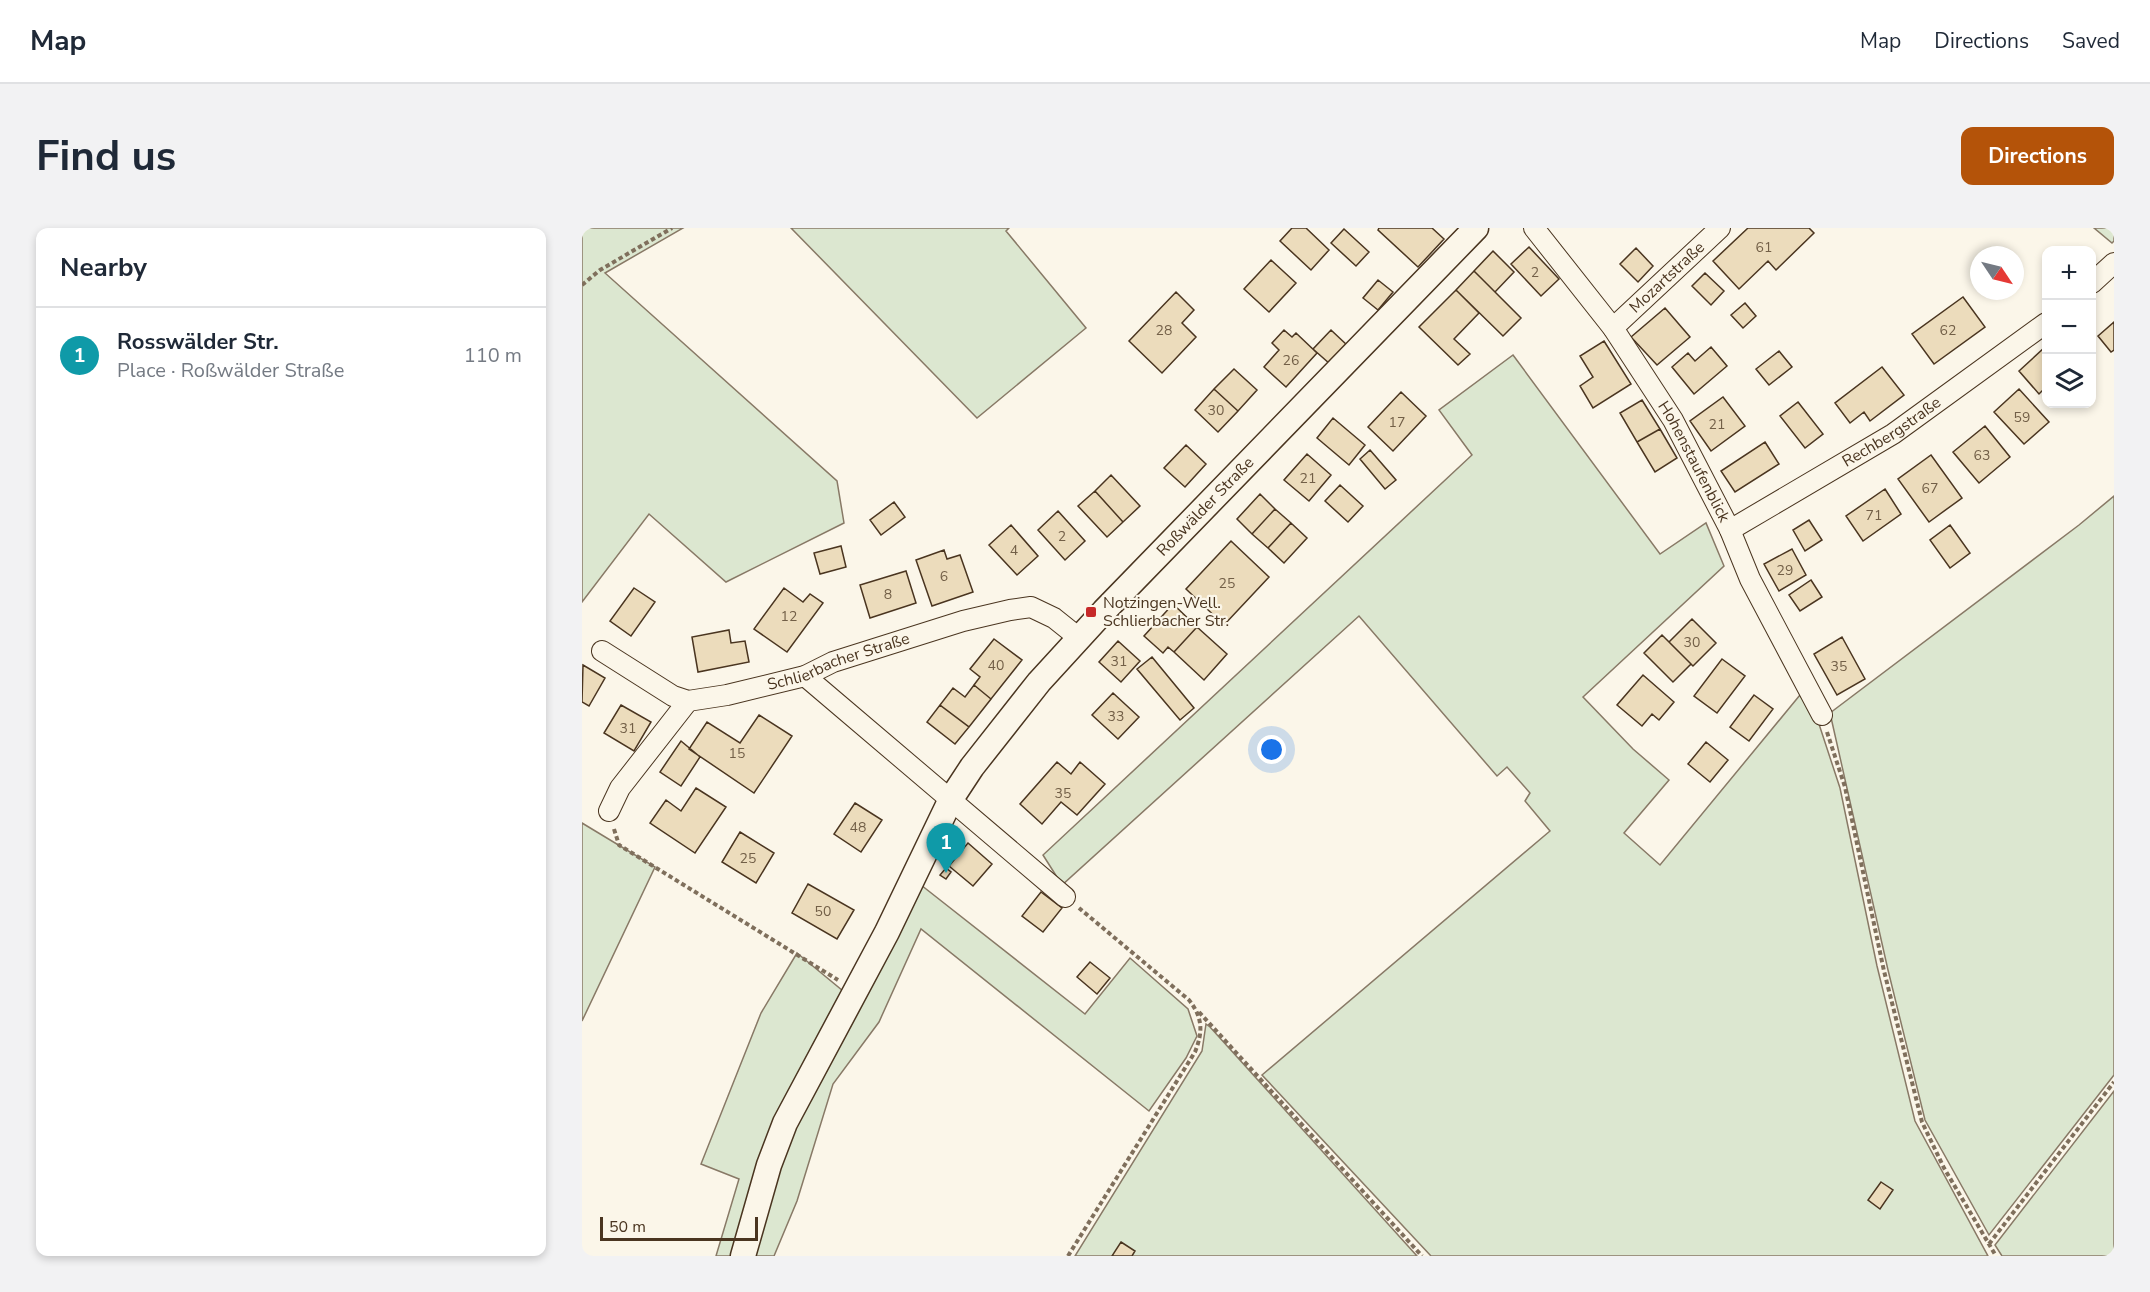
<!DOCTYPE html>
<meta charset="utf-8">
<style>
body{margin:0;font-family:"Nunito Sans",sans-serif;background:#f2f2f3;color:#1f2937}
.controls{position:absolute;right:18px;top:18px;display:grid;overflow:hidden;border-radius:12px;box-shadow:0 3px 9px #0003}
.controls button{width:54px;height:54px;display:grid;place-items:center;padding:0;border:0;border-bottom:2px solid #e0e1e3;background:#fff;color:#1f2937;font:30px sans-serif}
.compass{position:absolute;left:1388px;top:18px;width:54px;height:54px;border-radius:50%;background:#fff;box-shadow:0 3px 9px #0003;rotate:125deg}
.scale{position:absolute;left:18px;bottom:15px;width:158px;box-sizing:border-box;padding-left:6px;border:3px solid #4a3520;border-top:0;font-size:16px;line-height:21px;white-space:nowrap;color:#4a3520;-webkit-text-stroke:4px #fbf6e9;paint-order:stroke}
.you{position:absolute;left:690px;top:522px;width:21px;height:21px;margin:-15px;border:4px solid #fff;border-radius:50%;background:#1a73e8;box-shadow:0 0 0 9px #1a73e833}
.badge{display:grid;place-items:center;width:39px;height:39px;border-radius:50%;background:#b45309;color:#fff;font-size:20px;font-weight:700}
.pin{position:absolute;translate:-50% -50px;filter:drop-shadow(0 2px 3px #0008)}
.pin::after{content:'';position:absolute;top:32px;width:21px;height:18px;background:inherit;clip-path:polygon(0 0,100% 0,50% 100%)}
.list{margin:0;padding:0;list-style:none}
h2{display:flex;justify-content:space-between;align-items:center;height:78px;margin:0;padding:0 24px;font-size:26px}
h2 small{font-size:20px;font-weight:400;color:#747a83}
.list li{display:grid;grid-template-columns:39px 1fr auto;gap:18px;align-items:center;box-sizing:border-box;height:96px;padding:0 24px;border-top:2px solid #e0e1e3}
.list b{display:block;font-size:22px;white-space:nowrap}
.list p{margin:0;font-size:20px;white-space:nowrap;color:#747a83}
.list em{font-size:20px;font-style:normal;color:#747a83}
.icon{flex:none;width:33px;height:33px;fill:none;stroke:currentColor;stroke-width:2;stroke-linecap:round;stroke-linejoin:round}
.map{position:relative;flex:none;width:1532px;height:1028px;overflow:hidden;border-radius:12px}
header{display:flex;align-items:center;gap:36px;box-sizing:border-box;height:84px;padding:0 30px;background:#fff;border-bottom:2px solid #e0e1e3}
header strong{font-size:28px}
nav{display:flex;gap:33px;margin-inline-start:auto;font-size:21px}
.intro{display:flex;align-items:center;justify-content:space-between;box-sizing:border-box;height:144px;padding:0 36px}
h1{margin:0;font-size:42px}
.button{padding:15px 27px;border-radius:12px;background:#b45309;color:#fff;font-size:21px;font-weight:700}
main{display:flex;gap:36px;padding:0 36px}
aside{flex:1;background:#fff;border-radius:12px;box-shadow:0 3px 9px #0003}
.map>svg:first-child{display:block}
</style>
<header>
<strong>Map</strong>
<nav><a>Map</a><a>Directions</a><a>Saved</a></nav>
</header>
<div class="intro"><h1>Find us</h1><a class="button">Directions</a></div>
<main>
<aside>
<h2>Nearby<small></small></h2>
<ul class="list">
<li><span class="badge" style="background:#0f9aa8">1</span><div><b>Rosswälder Str.</b><p>Place · Roßwälder Straße</p></div><em>110 m</em></li>
</ul>
</aside>
<div class="map">
<svg width="1532" height="1028" viewBox="0 0 1532 1028">
<rect width="100%" height="100%" fill="#fbf6e9"/>
<!-- green -->
<path fill="#dce7d0" stroke="#887966" stroke-width="1.5" d="M0,0H101L23,45L255,253L262,295L144,354L67,286L0,374Z
M209,0H427L424,3L504,100L395,190Z
M1512,0H1532V13L1530,15Z
M931,127L1078,326L1124,295L1142,338L1001,469L1051,521L1087,552L1042,605L1078,637L1218,467L1236,493L1258,560L1295,738L1333,893L1406,1028H849L680,847L968,603L943,573L948,565L925,539L915,548L777,388L480,657L461,627L890,227L857,182Z
M1532,268V847L1407,1007L1343,892L1306,742L1248,485L1497,297Z
M0,595L73,639L0,793Z
M339,657L503,786L548,730L606,781L615,808L604,830L567,883L339,701L297,794L251,856L215,973L192,1028H171L197,939L213,895Z
M215,725L261,763L152,1028H134L157,951L119,936L179,785Z
M624,796L628,799L835,1028H493L620,823Z
M1532,863V1028H1420L1413,1017Z"/>
<!-- building -->
<path fill="#ecdcbc" stroke="#4a3520" stroke-width="1.5" d="M710,0H724L747,22L729,42L698,13Z
M797,0H850L862,11L836,39L796,2Z
M1166,0H1227L1232,5L1194,42L1186,33L1157,61L1131,33Z
M762,1L787,24L774,38L749,15Z
M947,19L977,51L959,68L929,36Z
M1054,20L1071,38L1056,54L1038,36Z
M911,23L932,44L913,64L892,43Z
M689,32L714,55L687,84L662,61Z
M892,43L939,90L921,108L874,62Z
M1123,45L1142,63L1129,77L1110,58Z
M796,52L811,64L796,82L781,70Z
M874,62L897,85L872,111L888,126L876,137L837,99Z
M594,64L612,82L600,95L614,109L580,145L547,113Z
M1381,69L1403,99L1352,136L1330,106Z
M1163,75L1174,88L1161,100L1149,87Z
M1083,80L1108,109L1075,137L1049,109Z
M1532,94V122L1529,124L1516,108Z
M702,102L710,109L714,105L735,125L704,159L682,139L697,122L690,115Z
M749,102L766,118L748,136L731,121Z
M1022,113L1049,156L1011,180L998,158L1011,149L998,128Z
M1129,119L1145,138L1112,166L1090,139L1106,125L1113,133Z
M1462,120L1464,123V159L1457,166L1437,143Z
M1197,123L1210,139L1187,157L1174,141Z
M1300,139L1322,167L1288,193L1282,184L1268,195L1253,175Z
M652,141L675,162L656,183L632,161Z
M632,161L656,183L636,204L613,182Z
M1437,161L1467,194L1442,216L1412,184Z
M819,164L844,188L811,223L786,199Z
M1141,169L1163,198L1129,223L1108,193Z
M1060,172L1078,201L1055,214L1038,185Z
M1216,174L1241,206L1223,220L1198,188Z
M751,190L783,217L767,237L735,210Z
M1403,198L1428,229L1397,255L1371,224Z
M1078,201L1095,230L1073,244L1055,214Z
M1183,214L1197,236L1153,264L1139,243Z
M604,217L624,236L603,259L582,240Z
M788,222L814,252L803,261L778,231Z
M725,226L749,247L727,273L702,252Z
M1349,227L1380,270L1347,294L1316,251Z
M529,247L558,278L541,294L513,263Z
M758,257L781,278L766,294L743,273Z
M1303,261L1319,286L1281,313L1264,288Z
M513,263L541,294L525,309L496,278Z
M678,266L693,281L670,306L655,291Z
M312,274L323,289L299,307L288,292Z
M693,281L709,295L686,320L670,306Z
M476,283L503,313L483,332L456,302Z
M1227,292L1240,312L1223,323L1211,302Z
M709,295L725,310L702,335L686,320Z
M429,297L456,328L435,347L407,317Z
M1368,297L1388,325L1368,340L1348,312Z
M649,313L687,349L642,397L604,361Z
M259,318L264,339L238,346L232,325Z
M1210,321L1224,347L1197,363L1182,336Z
M362,322L365,331L378,327L391,364L350,378L334,332Z
M324,343L334,375L288,390L278,357Z
M1229,352L1240,369L1218,383L1207,367Z
M52,360L73,374L49,408L28,393Z
M202,360L221,374L228,366L241,375L205,424L172,401Z
M591,376L615,399L592,424L586,419L581,425L562,408Z
M1110,391L1134,415L1111,438L1087,414Z
M615,399L645,426L622,452L592,424Z
M147,402L149,415L163,413L167,434L116,444L110,409Z
M1080,407L1109,436L1091,454L1062,425Z
M1260,409L1283,451L1255,467L1232,426Z
M412,411L440,432L409,471L392,457L398,449L388,441Z
M536,413L558,433L539,454L517,434Z
M570,429L612,480L598,492L555,441Z
M1140,431L1163,448L1135,485L1112,468Z
M1,437L23,450L7,478L0,474Z
M1061,447L1092,474L1077,492L1070,486L1060,498L1035,477Z
M392,457L409,471L387,499L358,477L371,460L383,469Z
M531,465L557,489L536,511L510,487Z
M1172,467L1191,481L1167,513L1148,499Z
M39,477L69,494L52,523L22,505Z
M358,477L387,499L373,516L345,494Z
M177,487L210,508L172,565L107,521L125,494L158,515Z
M99,513L118,529L99,558L78,544Z
M1124,514L1146,532L1128,554L1106,536Z
M475,534L489,546L498,534L523,556L495,587L479,574L460,596L438,576Z
M114,560L144,579L113,625L68,595L84,572L99,583Z
M273,575L300,592L279,624L252,606Z
M158,604L192,625L174,655L140,634Z
M386,615L410,636L391,658L367,638Z
M364,640L369,644L364,651L358,647Z
M226,656L272,682L255,711L210,685Z
M459,664L480,680L461,704L440,688Z
M508,734L528,750L515,766L495,749Z
M1299,954L1311,962L1298,981L1286,972Z
M539,1014L553,1023L550,1028H530Z"/>
<g fill="none" stroke-linecap="round" stroke-linejoin="round">
<defs>
<g id="minor">
<path id="s1" d="M952,0L1031,100L1091,192L1148,302L1168,351L1240,487"/>
<path d="M1510,55L1532,35"/>
<path id="s2" d="M1031,100L1138,0"/>
<path id="s3" d="M1148,302L1311,206L1464,95"/>
<path id="s4" d="M20,423L91,468L106,473L145,467L223,448L251,434L381,393L428,382L449,379L472,390L497,410"/>
<path d="M223,448L483,669"/>
<path d="M27,583L38,560L106,473"/>
</g>
<g id="tertiary">
<path id="s5" d="M161,1028L187,937L203,895L305,704L369,571L390,539L457,454L522,383L894,0"/>
</g>
</defs>
<!-- minor casing -->
<use href="#minor" stroke="#4a3520" stroke-width="22"/>
<!-- tertiary casing -->
<use href="#tertiary" stroke="#4a3520" stroke-width="27"/>
<!-- path -->
<path stroke="#7f6f5c" stroke-width="4" stroke-dasharray="4.5 3" stroke-linecap="butt" d="M0,57L18,42L90,0
M1245,504L1263,559L1302,743L1340,894L1362,940L1414,1028
M32,601L37,617L256,752
M617,784L840,1028
M1407,1016L1532,854
M486,1028L613,824C621,804 621,790 607,772L497,680"/>
<!-- minor -->
<use href="#minor" stroke="#fbf6e9" stroke-width="20"/>
<!-- tertiary -->
<use href="#tertiary" stroke="#fbf6e9" stroke-width="24"/>
</g>
<!-- markers -->
<rect fill="#c62828" stroke="#fbf6e9" stroke-width="2" x="503" y="378" width="12" height="12" rx="3"/>
<g text-anchor="middle" dominant-baseline="central" stroke-width="4.5" stroke-linejoin="round" paint-order="stroke">
<!-- number labels -->
<g font-size="14" fill="#725f47">
<text x="1182" y="19">61</text>
<text x="953" y="44">2</text>
<text x="582" y="102">28</text>
<text x="1366" y="102">62</text>
<text x="709" y="132">26</text>
<text x="634" y="182">30</text>
<text x="1440" y="189">59</text>
<text x="815" y="194">17</text>
<text x="1135" y="196">21</text>
<text x="1400" y="227">63</text>
<text x="726" y="250">21</text>
<text x="1348" y="260">67</text>
<text x="1292" y="287">71</text>
<text x="480" y="308">2</text>
<text x="432" y="322">4</text>
<text x="1203" y="342">29</text>
<text x="362" y="348">6</text>
<text x="645" y="355">25</text>
<text x="306" y="366">8</text>
<text x="207" y="388">12</text>
<text x="1110" y="414">30</text>
<text x="537" y="433">31</text>
<text x="414" y="437">40</text>
<text x="1257" y="438">35</text>
<text x="534" y="488">33</text>
<text x="46" y="500">31</text>
<text x="155" y="525">15</text>
<text x="481" y="565">35</text>
<text x="276" y="599">48</text>
<text x="166" y="630">25</text>
<text x="241" y="683">50</text>
</g>
<!-- street labels -->
<g font-size="16" fill="#4a3520" stroke="#fbf6e9">
<text stroke="none"><textPath href="#s2" startOffset="74">Mozartstraße</textPath></text>
<text stroke="none"><textPath href="#s3" startOffset="189">Rechbergstraße</textPath></text>
<text stroke="none"><textPath href="#s1" startOffset="284">Hohenstaufenblick</textPath></text>
<text stroke="none"><textPath href="#s5" startOffset="892">Roßwälder Straße</textPath></text>
<text stroke="none"><textPath href="#s4" startOffset="256">Schlierbacher Straße</textPath></text>
</g>
<!-- poi labels -->
<g font-size="16" fill="#4a3520" stroke="#fbf6e9" text-anchor="start">
<text x="521" y="375">Notzingen-Well.<tspan x="521" dy="18">Schlierbacher Str.</tspan></text>
</g>
</g>
</svg>
<div class="controls">
<button>+</button>
<button>−</button>
<button><svg class="icon" aria-label="layers" viewBox="0 0 24 24"><path d="M12 4l9 5-9 5-9-5zM3 14l9 5 9-5"/></svg></button>
</div>
<svg class="compass" viewBox="-18 -18 36 36"><path d="M0-13l5 13h-10z" fill="#e53935"/><path d="M0 13l5-13h-10z" fill="#747a83"/></svg>
<div class="scale">50 m</div>
<div class="you"></div>
<div class="pin badge" style="left:364px;top:645px;background:#0f9aa8">1</div>
</div>
</main>
